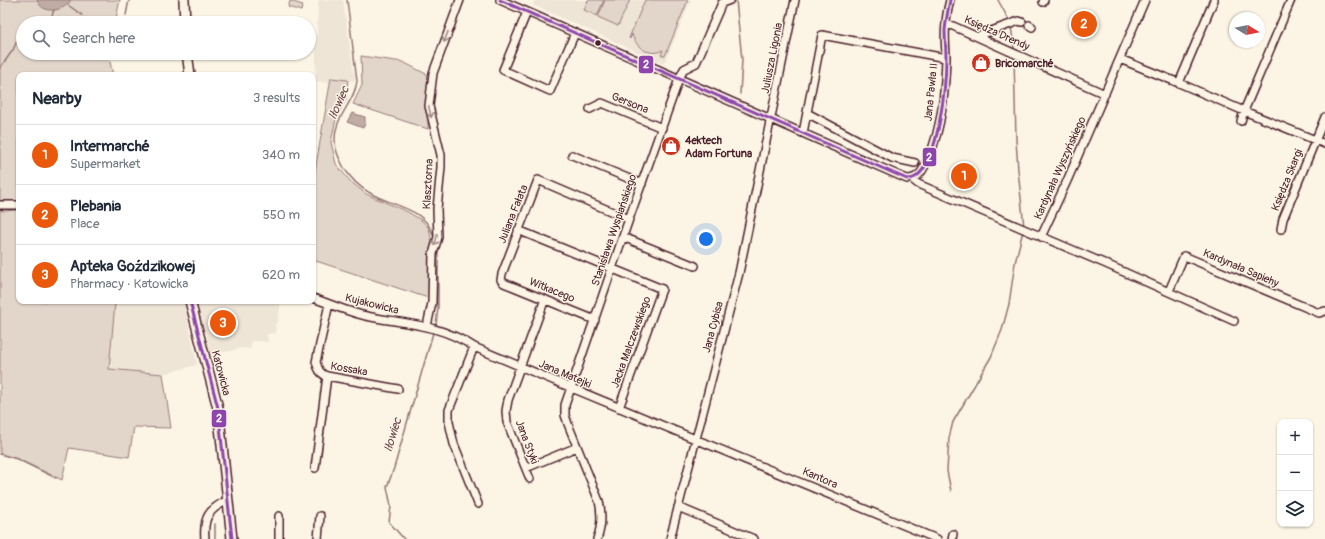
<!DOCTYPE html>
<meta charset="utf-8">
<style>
body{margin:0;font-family:Pangolin,sans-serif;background:#f6f6f7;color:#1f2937}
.controls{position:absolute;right:12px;bottom:12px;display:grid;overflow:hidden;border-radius:8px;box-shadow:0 1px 3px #0004}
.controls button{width:36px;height:36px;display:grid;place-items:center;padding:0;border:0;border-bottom:1px solid #e0e1e3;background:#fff;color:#1f2937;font:20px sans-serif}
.compass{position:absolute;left:1229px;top:12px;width:36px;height:36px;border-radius:50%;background:#fff;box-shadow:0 1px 3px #0004;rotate:100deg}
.you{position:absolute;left:706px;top:239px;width:14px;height:14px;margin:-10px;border:3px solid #fff;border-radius:50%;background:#1a73e8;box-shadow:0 0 0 6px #1a73e833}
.badge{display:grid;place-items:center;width:26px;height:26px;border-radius:50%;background:#ea580c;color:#fff;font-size:13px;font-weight:700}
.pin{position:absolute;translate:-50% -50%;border:2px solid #fff;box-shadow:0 1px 4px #0006}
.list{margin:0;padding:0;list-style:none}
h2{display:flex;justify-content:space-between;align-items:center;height:52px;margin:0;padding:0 16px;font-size:17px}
h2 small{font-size:13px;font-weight:400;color:#747a83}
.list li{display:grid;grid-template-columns:26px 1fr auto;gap:12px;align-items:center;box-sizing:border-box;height:60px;padding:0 16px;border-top:1px solid #e0e1e3}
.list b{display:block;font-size:15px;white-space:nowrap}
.list p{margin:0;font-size:13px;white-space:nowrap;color:#747a83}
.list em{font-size:13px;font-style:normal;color:#747a83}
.icon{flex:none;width:22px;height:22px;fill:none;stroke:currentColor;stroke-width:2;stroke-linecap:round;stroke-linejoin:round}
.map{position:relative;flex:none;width:1325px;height:539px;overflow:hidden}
.search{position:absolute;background:#fff;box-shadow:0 1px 3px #0004;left:16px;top:16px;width:300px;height:44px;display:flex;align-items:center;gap:10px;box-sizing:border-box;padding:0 14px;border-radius:22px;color:#747a83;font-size:15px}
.panel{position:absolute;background:#fff;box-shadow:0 1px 3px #0004;left:16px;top:72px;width:300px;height:232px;border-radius:8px}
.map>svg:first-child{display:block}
</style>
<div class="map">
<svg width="1325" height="539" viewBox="0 0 1325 539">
<rect width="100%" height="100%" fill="#fcf5e5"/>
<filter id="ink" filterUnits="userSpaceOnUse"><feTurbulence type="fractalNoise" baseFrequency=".025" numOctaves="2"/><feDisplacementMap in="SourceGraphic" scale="8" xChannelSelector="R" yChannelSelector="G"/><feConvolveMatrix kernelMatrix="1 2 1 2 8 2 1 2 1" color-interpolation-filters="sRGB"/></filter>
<g filter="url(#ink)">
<!-- built -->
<path fill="#eee5d7" d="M318,0H343L355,81L331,78L330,83L315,81Z
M535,0H691L664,64L533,5Z
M100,301H184L197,365L163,374L109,369L115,303Z
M195,301H281L278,322L275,324L276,333L267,334L268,342L251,341V349L240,348L231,351L211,354L206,333H203Z"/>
<!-- green -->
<path fill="#e2d5ca" stroke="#967a7a" d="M0,0H120L115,23H23V53H108L113,75H19V201L0,202Z
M588,0H604L597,16L584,10Z
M605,0H630L618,26L598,17Z
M645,0H688L665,56L661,55L663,50C649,57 636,48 632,34L630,39L629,38Z
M290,1L303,5L301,11L288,7Z
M361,56L403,62L428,75V129L353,104L362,85Z
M331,78L348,80L346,98L336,119L331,142L336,164L350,181L366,194L408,212L421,220L429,228L432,242L431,299L313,260V171H315Z
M19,210V301H100L115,303L109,369L163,374L171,428L134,427L129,457L69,448L62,480L17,459L0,454V211Z"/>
<!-- water -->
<path fill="#c0aca5" stroke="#917474" d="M37,0H71C64,12 42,15 37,0Z
M352,113L365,117V124L363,128L347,122Z"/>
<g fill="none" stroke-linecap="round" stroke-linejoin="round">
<!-- stream -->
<path stroke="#917474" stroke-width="1.5" d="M347,0L357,81C355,102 334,117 335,140C335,151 339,158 344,168C351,179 359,187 370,193C391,206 426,208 433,235
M736,0L742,60L740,94
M998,0L1010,22
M68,5L82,15
M126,15L129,0
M85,18L94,23
M49,23L54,10
M1011,26L1014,48
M1014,57L1016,140L1018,170L1024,227
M0,68L13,50L20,34
M436,325L438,308V255
M0,454L17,459L56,478
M951,491L947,471L949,438L953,422L991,357L1002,330L1009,304L1015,263L1023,231
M215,524V539
M404,539L389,522L391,506L387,487L394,468L433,333"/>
<defs>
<path id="minor" d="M500,0L907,179C920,179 924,168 929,157C942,126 945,92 946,58C946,47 944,35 946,24C946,16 948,8 950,0
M1043,2L1044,0
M527,12L503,70L550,91L575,33
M946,24L953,26L1105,94
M1029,25L1032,27
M979,37L980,35L1019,21L1022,22
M1120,59L1179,83L1214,0
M1179,83L1244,111L1291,0
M590,109L602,103L662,128
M807,113L892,158L915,163
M1241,121L1244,111L1325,144
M803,133L822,35L946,58
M572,155L642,184
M912,179L918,184L1106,264L1234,321
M0,205H19
M1281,229L1283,219L1325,117
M518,230L662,289L619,408
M623,237L695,266
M1041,237L1067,181L1145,0
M1169,291L1184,256L1319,313L1325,311
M313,298C330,304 348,312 366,316C405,324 440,324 474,347C628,412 783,475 937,539
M329,304L316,362C318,369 320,374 327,376L398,389
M595,320L504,283L501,280L502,274L538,180L629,219
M427,326L432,303L433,254L438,237L437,209L441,167V155L429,106L433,73L460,0
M474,347L449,410V422L454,444L478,504
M315,468L327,376
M526,468L577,447
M530,479L507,422L506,411L508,400L545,299
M678,507L754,539
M279,516V539
M205,539C203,517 209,509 228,500
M318,539L320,516
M597,539C602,526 602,514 599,501L568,424L565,415V405L629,219L679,79L684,69L696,63L722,3L730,0
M670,539L739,273L795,0
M952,539L953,534"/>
<path id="major" d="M184,0L185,23
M187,53L190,75
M190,301L218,408L232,539"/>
</defs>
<!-- minor casing -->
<use href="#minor" stroke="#4a1f2b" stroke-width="10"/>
<!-- major casing -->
<use href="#major" stroke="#4a1f2b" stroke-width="12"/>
<!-- minor -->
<use href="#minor" stroke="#fcf5e5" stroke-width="7"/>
<!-- major -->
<use href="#major" stroke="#fcf5e5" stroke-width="9"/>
<defs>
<path id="bus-1" d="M500,0L907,179C911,179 915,178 918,175C939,157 946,85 946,58C946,49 945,39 945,30C946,20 948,10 950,0
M190,301L218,408L232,539"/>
</defs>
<!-- bus-1 casing -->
<use href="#bus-1" stroke="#fcf5e5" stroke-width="6"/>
<!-- bus-1 -->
<use href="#bus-1" stroke="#8e44ad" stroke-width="3"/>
</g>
<!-- one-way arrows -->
<defs><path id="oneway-shaft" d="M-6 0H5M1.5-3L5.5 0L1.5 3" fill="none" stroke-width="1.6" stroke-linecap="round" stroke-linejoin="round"/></defs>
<g stroke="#a38a88">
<use href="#oneway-shaft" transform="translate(446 37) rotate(110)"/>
<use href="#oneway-shaft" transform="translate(430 112) rotate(77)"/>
<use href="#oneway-shaft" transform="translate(436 240) rotate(104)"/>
</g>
</g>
<!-- icons -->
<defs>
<symbol id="shop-disc" viewBox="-11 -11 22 22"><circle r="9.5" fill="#c8321e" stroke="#fcf5e5"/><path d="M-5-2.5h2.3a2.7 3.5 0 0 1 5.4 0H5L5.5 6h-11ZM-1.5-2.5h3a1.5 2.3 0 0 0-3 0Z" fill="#fff"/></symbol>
</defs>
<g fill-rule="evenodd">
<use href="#shop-disc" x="970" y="52" width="22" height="22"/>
<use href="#shop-disc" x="660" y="135" width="22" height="22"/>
</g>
<!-- markers -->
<circle fill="#4a1f2b" stroke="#fcf5e5" stroke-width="1.5" cx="598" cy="43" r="3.5"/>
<g text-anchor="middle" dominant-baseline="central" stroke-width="3" stroke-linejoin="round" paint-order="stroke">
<!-- street labels -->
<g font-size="11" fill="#4a1f2b" stroke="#fcf5e5">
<text transform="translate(997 33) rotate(24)">Księdza Drendy</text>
<text transform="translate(772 58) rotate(-79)">Juliusza Ligonia</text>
<text transform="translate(931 92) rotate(-84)">Jana Pawła II</text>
<text transform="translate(630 103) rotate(22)">Gersona</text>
<text transform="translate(1060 168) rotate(-66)">Kardynała Wyszyńskiego</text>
<text transform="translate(1287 180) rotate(-68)">Księdza Skargi</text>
<text transform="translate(428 184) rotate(-87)">Klasztorna</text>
<text transform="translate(513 214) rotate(-68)">Juliana Fałata</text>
<text transform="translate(614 230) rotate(-71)">Stanisława Wyspiańskiego</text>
<text transform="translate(1241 268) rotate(23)">Kardynała Sapiehy</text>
<text transform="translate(552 290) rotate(22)">Witkacego</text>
<text transform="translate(372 304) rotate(14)">Kujakowicka</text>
<text transform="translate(713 327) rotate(-75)">Jana Cybisa</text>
<text transform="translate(631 342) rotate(-70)">Jacka Malczewskiego</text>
<text transform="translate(349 369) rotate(10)">Kossaka</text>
<text transform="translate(221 373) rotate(75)">Katowicka</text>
<text transform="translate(565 374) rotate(23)">Jana Matejki</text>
<text transform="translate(527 442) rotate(69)">Jana Styki</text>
<text transform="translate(820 478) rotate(23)">Kantora</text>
</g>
<!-- poi labels -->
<g font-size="11" font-weight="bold" fill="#4a1f2b" stroke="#fcf5e5" text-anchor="start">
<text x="995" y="63">Bricomarché</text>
<text x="685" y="140">4ektech<tspan x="685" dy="13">Adam Fortuna</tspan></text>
</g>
<!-- water labels -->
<g font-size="12" font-style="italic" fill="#6d4950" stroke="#fcf5e5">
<text transform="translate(339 103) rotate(-66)">Iłowiec</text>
<text transform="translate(393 435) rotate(-73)">Iłowiec</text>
</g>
</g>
<g stroke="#fcf5e5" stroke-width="1.5">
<rect x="638" y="55" width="16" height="19" rx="4" fill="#8e44ad"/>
<rect x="922" y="147" width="15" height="20" rx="4" fill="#8e44ad"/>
<rect x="211" y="409" width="16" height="19" rx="4" fill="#8e44ad"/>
</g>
<g font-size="11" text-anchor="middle" font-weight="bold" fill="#fff">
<text x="646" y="68">2</text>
<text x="929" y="161">2</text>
<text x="219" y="422">2</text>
</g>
</svg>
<div class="controls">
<button>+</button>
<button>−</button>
<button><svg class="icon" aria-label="layers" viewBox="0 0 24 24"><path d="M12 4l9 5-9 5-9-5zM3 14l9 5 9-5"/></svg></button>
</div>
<svg class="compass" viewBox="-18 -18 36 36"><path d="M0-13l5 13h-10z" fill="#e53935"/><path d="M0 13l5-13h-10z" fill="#747a83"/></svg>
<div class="you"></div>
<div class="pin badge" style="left:964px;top:176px">1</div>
<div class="pin badge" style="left:1084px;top:24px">2</div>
<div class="pin badge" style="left:223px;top:323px">3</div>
<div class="search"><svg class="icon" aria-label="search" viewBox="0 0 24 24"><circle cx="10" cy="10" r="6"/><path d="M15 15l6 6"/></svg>Search here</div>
<section class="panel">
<h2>Nearby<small>3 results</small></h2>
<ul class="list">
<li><span class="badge">1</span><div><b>Intermarché</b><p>Supermarket</p></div><em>340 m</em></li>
<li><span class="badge">2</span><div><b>Plebania</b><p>Place</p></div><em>550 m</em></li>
<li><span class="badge">3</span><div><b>Apteka Goździkowej</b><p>Pharmacy · Katowicka</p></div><em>620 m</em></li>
</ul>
</section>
</div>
